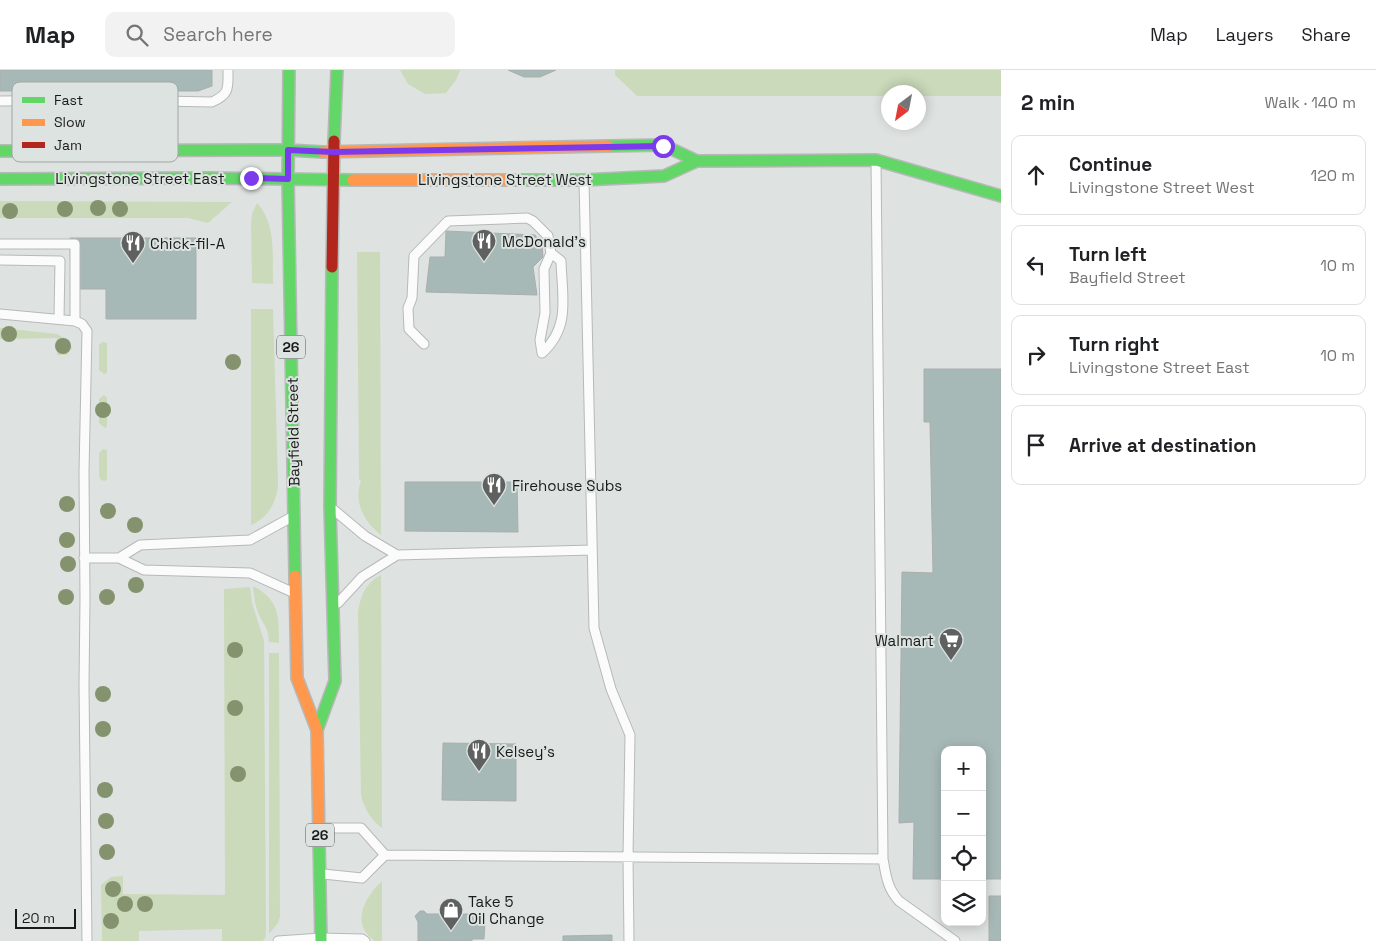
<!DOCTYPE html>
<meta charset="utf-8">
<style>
body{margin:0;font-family:"Space Grotesk",sans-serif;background:#f2f2f2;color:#202124}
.controls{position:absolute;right:15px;bottom:15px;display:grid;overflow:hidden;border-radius:10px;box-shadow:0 2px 12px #0003}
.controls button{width:45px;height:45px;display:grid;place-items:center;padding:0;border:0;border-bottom:1px solid #e0e0e0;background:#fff;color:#202124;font:25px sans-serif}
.compass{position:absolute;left:881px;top:15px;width:45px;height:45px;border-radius:50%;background:#fff;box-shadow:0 2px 12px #0003;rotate:212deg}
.scale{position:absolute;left:15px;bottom:12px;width:61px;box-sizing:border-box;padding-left:5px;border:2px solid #191b1a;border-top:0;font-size:14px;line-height:18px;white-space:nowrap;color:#191b1a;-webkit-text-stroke:4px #dde3e0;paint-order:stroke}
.stop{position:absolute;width:15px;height:15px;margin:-11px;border:4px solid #7c3aed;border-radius:50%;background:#fff}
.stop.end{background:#7c3aed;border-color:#fff;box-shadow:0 1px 5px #0008}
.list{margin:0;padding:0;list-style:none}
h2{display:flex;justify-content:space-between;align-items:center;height:65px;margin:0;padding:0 20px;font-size:21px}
h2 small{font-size:16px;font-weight:400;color:#757577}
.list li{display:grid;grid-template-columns:32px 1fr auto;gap:15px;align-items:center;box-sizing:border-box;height:80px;margin:0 10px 10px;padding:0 10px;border:1px solid #e0e0e0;border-radius:10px}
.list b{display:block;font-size:19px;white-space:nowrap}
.list p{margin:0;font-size:16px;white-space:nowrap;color:#757577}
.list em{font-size:16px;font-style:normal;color:#757577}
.icon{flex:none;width:28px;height:28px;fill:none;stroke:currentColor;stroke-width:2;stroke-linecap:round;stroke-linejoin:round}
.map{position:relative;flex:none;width:1001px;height:871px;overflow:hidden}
header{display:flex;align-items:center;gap:30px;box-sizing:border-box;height:70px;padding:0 25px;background:#fff;border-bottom:1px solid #e0e0e0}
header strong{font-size:24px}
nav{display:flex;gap:28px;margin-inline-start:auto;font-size:18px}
.search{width:350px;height:45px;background:#f2f2f2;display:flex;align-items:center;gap:12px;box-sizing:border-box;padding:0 18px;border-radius:10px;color:#757577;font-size:19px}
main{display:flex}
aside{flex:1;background:#fff}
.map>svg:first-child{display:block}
</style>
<header>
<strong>Map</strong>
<div class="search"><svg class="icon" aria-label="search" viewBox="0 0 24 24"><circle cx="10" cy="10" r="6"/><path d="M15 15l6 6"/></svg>Search here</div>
<nav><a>Map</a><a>Layers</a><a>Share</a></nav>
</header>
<main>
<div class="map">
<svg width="1001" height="871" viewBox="0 0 1001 871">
<rect width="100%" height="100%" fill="#dee2e0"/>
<!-- green -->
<path fill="#cbdabb" d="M400,0H460L456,10L446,23L425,24L408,14Z
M615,0H1001V26H919L918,22H888V26H637L615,5Z
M0,131L232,132L208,153L188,148H0Z
M257,133C277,155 272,186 273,214L252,213L251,153L252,144Z
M357,182H380L381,465C364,452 353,431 361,411L359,409Z
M251,239H273L278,414C277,432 268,448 251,455Z
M0,258L57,264L68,270L72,278L67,285H57V268L0,269Z
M102,272L107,273V303L104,304L99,300V275Z
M104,325L107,328V356L105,358L99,353V329Z
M103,379L107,380V409L105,411L101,410L99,406V383Z
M381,505L382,758C372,751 363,737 361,725L358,543C360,527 366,512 381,505Z
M253,516C279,530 279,545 279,573L269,572C268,557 265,557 259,545C255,536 254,526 253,516Z
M250,517L252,533L264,571L266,866L263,871H222V859L139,861V871H102L101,815L111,807L123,806V824L225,825L224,519Z
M269,583H279L280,847L278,853L269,864Z
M382,811V871H375C350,854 364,828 382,811Z"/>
<!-- building -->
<path fill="#a7b9b7" stroke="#abadac" d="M0,0H212V16L198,21H159V16H124V18H14V21H0Z
M508,0H556L540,7H524Z
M446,161L535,165L542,175L543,187L533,197L537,225L426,222L430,187H445Z
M70,168H196V249H106V219H71Z
M924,299H1001V809H982V680H945V809H913L914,752L899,753L902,502L933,503L930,352H924Z
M405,412H517L518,462L405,461Z
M443,673L516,674V731L442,730Z
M989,826H1001V871H989Z
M420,841H424L427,844H473V849L485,851L484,869H472V871H418V852L415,846Z
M612,865V871H563V866Z"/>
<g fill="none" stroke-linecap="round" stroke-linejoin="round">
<defs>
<path id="lane" d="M0,31L112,30L212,32C230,24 228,18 228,0
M876,90L883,789C886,805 887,818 899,831L955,871
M584,110L594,558L611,619L630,665L628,787L629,871
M0,174H75V251
M0,190L60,191L59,248
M0,244L75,251L82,254L87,261L84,402L85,528L84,616L87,871
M424,274L409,259L408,238L412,228L414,186L448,151L527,148L533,151L548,166L551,183L561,191C562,226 571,257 542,283
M542,283L540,270L545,243L544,199L551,183
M334,440L365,466L397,485
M84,488H119L144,500L250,503L292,522
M119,488L140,475L250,470L290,448
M338,533L362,507L397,485L592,480
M320,758H361L385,785
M323,804L362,808L385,785L883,789
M278,871L321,868L362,869L365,871"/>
<path id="fast" d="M289,0L288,109L295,506
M334,71L337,0
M608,76L663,75L697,91
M0,81L288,80L323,82
M0,109L210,108L353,110
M515,110H584L664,106L697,91L876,90L1001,126
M317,660L335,611L330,437L332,197
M319,770L321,871"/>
<path id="slow" d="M323,82L608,76
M353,110H515
M295,506L297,608L317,660L319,770"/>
<path id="jam" d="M332,197L334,71"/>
</defs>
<!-- lane casing -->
<use href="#lane" stroke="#b6b9b8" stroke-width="11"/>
<!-- fast casing -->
<use href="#fast" stroke="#b6b9b8" stroke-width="14"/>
<!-- slow casing -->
<use href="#slow" stroke="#b6b9b8" stroke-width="14"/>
<!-- jam casing -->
<use href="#jam" stroke="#b6b9b8" stroke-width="14"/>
<!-- lane -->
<use href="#lane" stroke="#fafbfa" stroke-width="9"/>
<!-- fast -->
<use href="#fast" stroke="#63d668" stroke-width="11"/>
<!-- slow -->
<use href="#slow" stroke="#ff974d" stroke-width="11"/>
<!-- jam -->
<use href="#jam" stroke="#b3261e" stroke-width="11"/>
</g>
<!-- trees -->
<g fill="#84926e">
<circle cx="98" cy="138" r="8"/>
<circle cx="65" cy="139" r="8"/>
<circle cx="120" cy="139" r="8"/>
<circle cx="10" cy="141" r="8"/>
<circle cx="9" cy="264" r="8"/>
<circle cx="63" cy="276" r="8"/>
<circle cx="233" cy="292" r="8"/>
<circle cx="103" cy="340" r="8"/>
<circle cx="67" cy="434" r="8"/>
<circle cx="108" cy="441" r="8"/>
<circle cx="135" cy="455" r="8"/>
<circle cx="67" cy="470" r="8"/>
<circle cx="68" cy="494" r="8"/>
<circle cx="136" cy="515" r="8"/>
<circle cx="66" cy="527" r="8"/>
<circle cx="107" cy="527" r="8"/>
<circle cx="235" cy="580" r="8"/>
<circle cx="103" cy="624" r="8"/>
<circle cx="235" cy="638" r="8"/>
<circle cx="103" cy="659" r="8"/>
<circle cx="238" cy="704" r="8"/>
<circle cx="105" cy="720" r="8"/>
<circle cx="106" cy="751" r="8"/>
<circle cx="107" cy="782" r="8"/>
<circle cx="113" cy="819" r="8"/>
<circle cx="125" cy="834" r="8"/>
<circle cx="145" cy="834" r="8"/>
<circle cx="111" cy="851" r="8"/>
</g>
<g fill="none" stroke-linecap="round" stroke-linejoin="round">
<!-- route -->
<path stroke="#7c3aed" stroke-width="6" d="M251,108L288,109V80L333,82L663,76"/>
</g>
<!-- icons -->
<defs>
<symbol id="restaurant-pin" viewBox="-11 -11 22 30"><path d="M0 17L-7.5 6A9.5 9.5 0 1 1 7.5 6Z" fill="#5e615f" stroke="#dde3e0"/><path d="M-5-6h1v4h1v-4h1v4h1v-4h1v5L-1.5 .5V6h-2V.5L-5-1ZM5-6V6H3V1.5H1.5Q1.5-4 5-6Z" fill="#fff"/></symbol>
<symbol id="supermarket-pin" viewBox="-11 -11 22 30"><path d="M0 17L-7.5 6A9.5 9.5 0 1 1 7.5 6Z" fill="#5e615f" stroke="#dde3e0"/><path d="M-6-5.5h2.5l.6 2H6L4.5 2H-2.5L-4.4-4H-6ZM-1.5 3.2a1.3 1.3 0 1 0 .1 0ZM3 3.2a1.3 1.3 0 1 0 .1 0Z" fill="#fff"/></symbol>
<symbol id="shop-pin" viewBox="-11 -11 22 30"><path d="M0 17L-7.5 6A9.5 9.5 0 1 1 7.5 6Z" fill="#5e615f" stroke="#dde3e0"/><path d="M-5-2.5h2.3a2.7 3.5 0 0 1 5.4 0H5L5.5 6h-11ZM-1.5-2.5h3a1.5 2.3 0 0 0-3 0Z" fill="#fff"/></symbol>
</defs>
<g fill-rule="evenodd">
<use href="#restaurant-pin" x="470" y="157" width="28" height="38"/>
<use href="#restaurant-pin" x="119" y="159" width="28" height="38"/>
<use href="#restaurant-pin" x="480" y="401" width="28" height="38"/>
<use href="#supermarket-pin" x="937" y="556" width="28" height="38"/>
<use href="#restaurant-pin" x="465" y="667" width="28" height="38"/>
<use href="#shop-pin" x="437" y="826" width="28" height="38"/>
</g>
<g text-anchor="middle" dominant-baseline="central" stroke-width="4" stroke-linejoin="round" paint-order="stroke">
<!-- shield labels -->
<g fill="#dde3e0" stroke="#545755" stroke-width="1">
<rect x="277" y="265.5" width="28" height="23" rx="4"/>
<rect x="306" y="753.5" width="28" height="23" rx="4"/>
</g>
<g font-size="14" font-weight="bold" fill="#191b1a">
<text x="291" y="277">26</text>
<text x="320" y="765">26</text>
</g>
<!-- street labels -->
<g font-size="15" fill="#191b1a" stroke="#dde3e0">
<text x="140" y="108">Livingstone Street East</text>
<text x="505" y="109">Livingstone Street West</text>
<text transform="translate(293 362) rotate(-91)">Bayfield Street</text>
</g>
<!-- poi labels -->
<g font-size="15" fill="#191b1a" stroke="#dde3e0" text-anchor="start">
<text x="502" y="171">McDonald's</text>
<text x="150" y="173">Chick-fil-A</text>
<text x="512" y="415">Firehouse Subs</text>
<text x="934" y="570" text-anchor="end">Walmart</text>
<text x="496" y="681">Kelsey's</text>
<text x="468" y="831">Take 5<tspan x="468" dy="17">Oil Change</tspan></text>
</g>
</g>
<!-- legend -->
<rect x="12" y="12" width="166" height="80" rx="8" fill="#dde3e0" stroke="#a2a7a5" stroke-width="1"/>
<rect x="22" y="27" width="23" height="6" fill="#63d668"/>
<rect x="22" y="49" width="23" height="7" fill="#ff974d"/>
<rect x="22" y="72" width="23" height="6" fill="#b3261e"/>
<g font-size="14" fill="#191b1a">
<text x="54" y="35">Fast</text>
<text x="54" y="57">Slow</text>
<text x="54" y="80">Jam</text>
</g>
</svg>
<div class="controls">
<button>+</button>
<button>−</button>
<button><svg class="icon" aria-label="locate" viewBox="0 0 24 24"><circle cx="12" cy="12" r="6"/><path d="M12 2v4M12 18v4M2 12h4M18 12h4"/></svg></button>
<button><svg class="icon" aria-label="layers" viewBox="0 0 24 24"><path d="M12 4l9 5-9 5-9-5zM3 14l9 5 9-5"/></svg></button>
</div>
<svg class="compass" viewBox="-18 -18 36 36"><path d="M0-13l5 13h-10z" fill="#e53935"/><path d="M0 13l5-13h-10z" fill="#757577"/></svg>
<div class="scale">20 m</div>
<div class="stop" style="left:663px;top:76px"></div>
<div class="stop end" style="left:251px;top:108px"></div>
</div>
<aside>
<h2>2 min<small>Walk · 140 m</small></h2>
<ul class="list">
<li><svg class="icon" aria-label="ahead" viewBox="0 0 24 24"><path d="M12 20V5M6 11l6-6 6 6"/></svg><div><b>Continue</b><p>Livingstone Street West</p></div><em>120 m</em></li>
<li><svg class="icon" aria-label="left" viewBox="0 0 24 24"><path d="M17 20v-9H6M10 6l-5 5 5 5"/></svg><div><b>Turn left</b><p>Bayfield Street</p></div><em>10 m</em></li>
<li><svg class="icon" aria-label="right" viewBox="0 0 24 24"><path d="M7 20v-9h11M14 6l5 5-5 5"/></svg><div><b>Turn right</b><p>Livingstone Street East</p></div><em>10 m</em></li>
<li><svg class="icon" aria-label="arrive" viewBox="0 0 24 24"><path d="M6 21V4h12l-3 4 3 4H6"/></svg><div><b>Arrive at destination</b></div></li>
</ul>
</aside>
</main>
